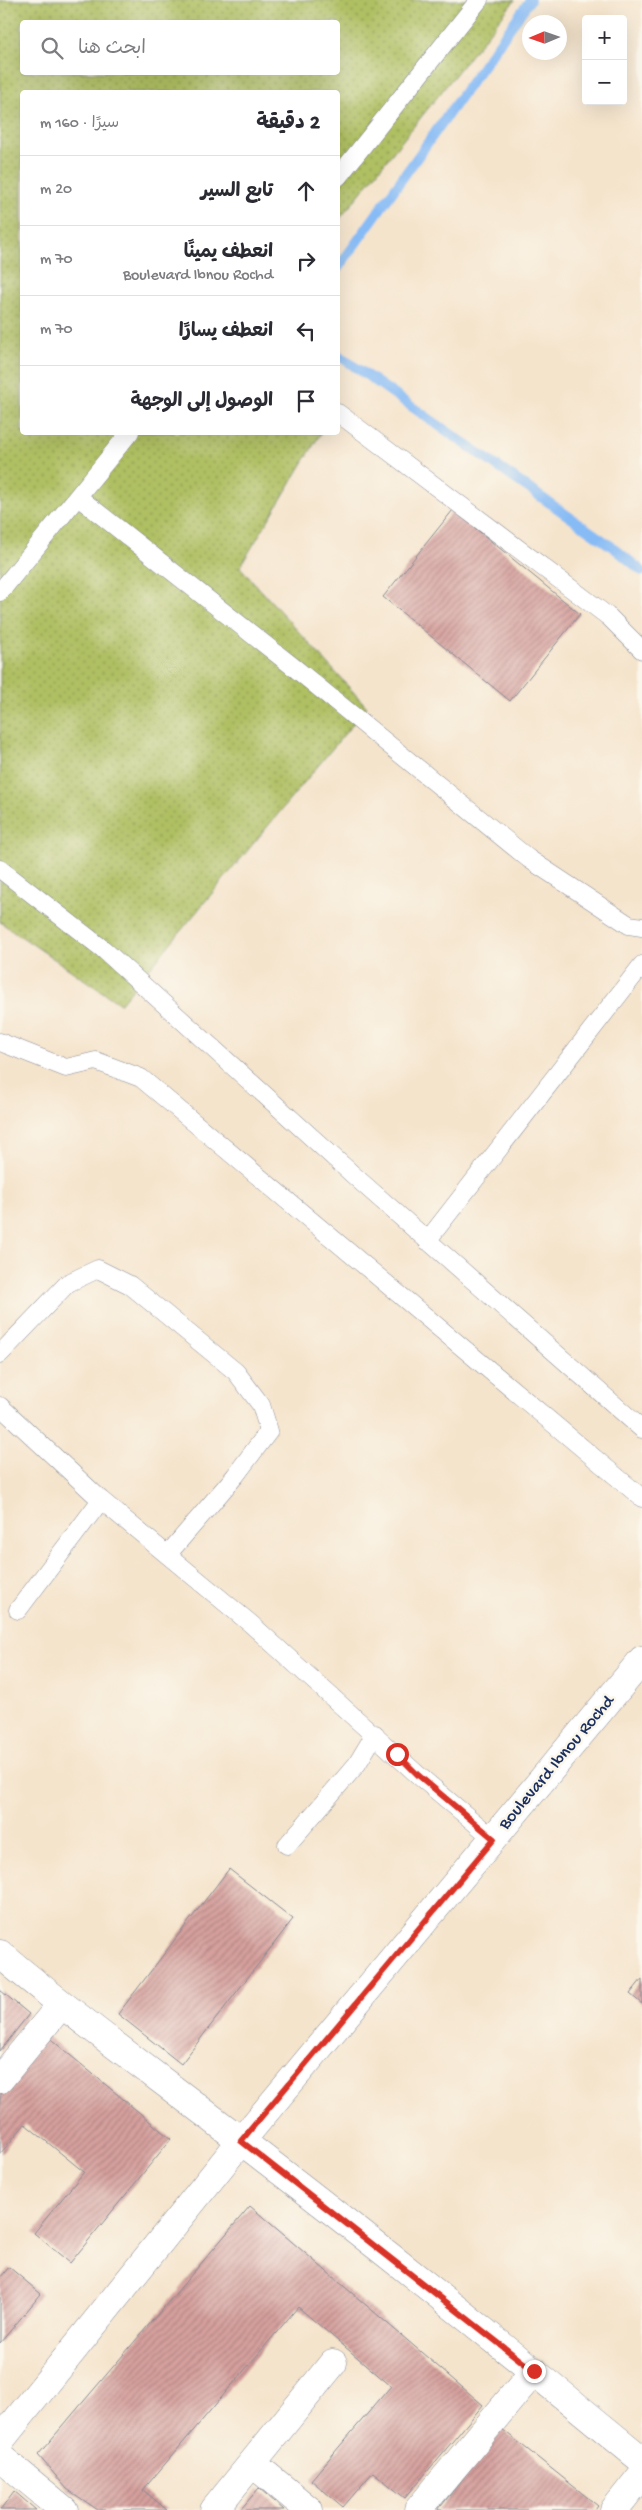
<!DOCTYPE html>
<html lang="ar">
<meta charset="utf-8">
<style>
body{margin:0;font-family:"Gochi Hand","Playpen Sans Arabic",sans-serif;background:#f7f7f7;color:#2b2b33;direction:rtl}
.controls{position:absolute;right:15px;top:15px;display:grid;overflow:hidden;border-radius:5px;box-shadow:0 5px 20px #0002}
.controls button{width:45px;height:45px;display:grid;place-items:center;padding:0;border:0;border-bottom:1px solid #e1e1e2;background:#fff;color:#2b2b33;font:25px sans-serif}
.compass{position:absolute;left:522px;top:15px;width:45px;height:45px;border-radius:50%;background:#fff;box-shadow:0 5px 20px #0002;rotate:268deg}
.stop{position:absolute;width:15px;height:15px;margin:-11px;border:4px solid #d93025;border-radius:50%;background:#fff}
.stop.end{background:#d93025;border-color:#fff;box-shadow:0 1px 5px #0008}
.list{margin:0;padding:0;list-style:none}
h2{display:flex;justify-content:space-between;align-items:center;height:65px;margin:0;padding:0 20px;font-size:21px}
h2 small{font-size:16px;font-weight:400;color:#7c7c81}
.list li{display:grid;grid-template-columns:32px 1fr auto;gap:15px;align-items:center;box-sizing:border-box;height:70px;padding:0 20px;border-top:1px solid #e1e1e2}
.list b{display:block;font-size:19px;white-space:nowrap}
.list p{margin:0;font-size:16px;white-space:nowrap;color:#7c7c81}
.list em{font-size:16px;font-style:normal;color:#7c7c81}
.icon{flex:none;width:28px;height:28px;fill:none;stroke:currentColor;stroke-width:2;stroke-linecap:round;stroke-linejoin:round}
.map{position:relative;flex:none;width:642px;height:2510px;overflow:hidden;direction:ltr}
.search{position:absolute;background:#fff;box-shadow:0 5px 20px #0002;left:20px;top:20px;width:320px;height:55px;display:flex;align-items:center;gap:12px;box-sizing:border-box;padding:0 18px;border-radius:5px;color:#7c7c81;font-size:19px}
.panel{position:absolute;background:#fff;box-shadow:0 5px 20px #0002;left:20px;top:90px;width:320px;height:345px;border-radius:5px;direction:rtl}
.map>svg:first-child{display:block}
</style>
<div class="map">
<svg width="642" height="2510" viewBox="0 0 642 2510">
<defs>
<pattern id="grass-dots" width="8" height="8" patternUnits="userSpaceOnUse" patternTransform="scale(1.25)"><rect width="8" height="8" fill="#afbf62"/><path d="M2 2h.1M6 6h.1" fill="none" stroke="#8e9c54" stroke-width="1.8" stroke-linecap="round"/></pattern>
<pattern id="building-hatch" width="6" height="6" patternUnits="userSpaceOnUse" patternTransform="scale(1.25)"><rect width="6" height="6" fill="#d6a09d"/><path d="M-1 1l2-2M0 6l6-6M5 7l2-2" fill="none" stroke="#ad8383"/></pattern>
</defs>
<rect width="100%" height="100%" fill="#fbf7ec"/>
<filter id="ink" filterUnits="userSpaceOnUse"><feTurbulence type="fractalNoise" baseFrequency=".02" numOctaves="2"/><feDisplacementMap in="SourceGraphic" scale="10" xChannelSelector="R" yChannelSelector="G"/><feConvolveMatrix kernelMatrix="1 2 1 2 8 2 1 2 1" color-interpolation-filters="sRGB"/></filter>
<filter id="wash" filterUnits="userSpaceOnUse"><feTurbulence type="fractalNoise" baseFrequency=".0096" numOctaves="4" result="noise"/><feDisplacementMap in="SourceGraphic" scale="20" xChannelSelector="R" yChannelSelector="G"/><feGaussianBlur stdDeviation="1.12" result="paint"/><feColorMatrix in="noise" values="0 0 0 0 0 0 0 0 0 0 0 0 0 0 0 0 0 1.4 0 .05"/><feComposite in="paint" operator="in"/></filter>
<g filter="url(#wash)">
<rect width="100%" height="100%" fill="#f5e4cc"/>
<!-- grass -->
<path fill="url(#grass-dots)" stroke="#657760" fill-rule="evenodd" d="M0,0H515L338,221V92H22V432L321,433L240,567L367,707L120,1004L0,922ZM22,22H338V72H22Z"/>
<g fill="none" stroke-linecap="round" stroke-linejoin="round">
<!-- stream -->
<path stroke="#87bbf5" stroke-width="10" d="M338,268L530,0
M338,355L614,548L642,571"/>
</g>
<g id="blocks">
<!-- building -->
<path fill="url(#building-hatch)" d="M453,510L580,614L510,701L383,597Z
M229,1869L293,1919L181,2064L118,2014Z
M642,1979V2004L630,1994Z
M0,1990L29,2014L0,2051Z
M46,2035L171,2139L70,2263L34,2233L84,2172L25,2124L0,2154V2091Z
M250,2206L483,2405L405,2498L373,2472L343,2507L311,2480L391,2386L298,2307L143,2490L167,2510H98L67,2489L38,2455Z
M9,2267L41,2294L0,2343V2278Z
M502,2429L598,2506L595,2510H438Z
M259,2488L284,2510H240Z
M14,2491L36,2510H0Z"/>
</g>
</g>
<g filter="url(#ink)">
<use href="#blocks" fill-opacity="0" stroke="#888a95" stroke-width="1"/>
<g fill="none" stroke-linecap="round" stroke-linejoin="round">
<defs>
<path id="service" d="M338,177L479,0
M338,413L609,617L642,650
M78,497L296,669L529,859L629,925L642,927
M0,592L130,432
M0,869L103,949L360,1181L642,1429
M0,1042L66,1068L96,1061L141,1078L642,1498
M427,1241L642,965
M0,1354L68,1283L98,1269L130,1285L236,1372L261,1405L269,1431L235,1476L168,1554
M0,1406L101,1500L251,1624L418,1775L494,1839
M18,1610L101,1500
M287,1845L357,1764L375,1734"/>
<path id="minor" d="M0,1954C78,2020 160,2078 240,2140C376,2244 510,2351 642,2460
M0,2079L61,2005
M0,2441L241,2141L642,1660
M0,2457L64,2510
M252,2463L309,2510
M214,2510L333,2363
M418,2510L534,2371
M614,2510L642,2475"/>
</defs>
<!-- service casing -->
<use href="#service" stroke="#888a95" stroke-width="19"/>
<!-- minor casing -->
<use href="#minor" stroke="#888a95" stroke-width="29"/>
<!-- service -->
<use href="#service" stroke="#fff" stroke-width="18"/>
<!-- minor -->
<use href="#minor" stroke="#fff" stroke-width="28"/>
</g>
</g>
<g fill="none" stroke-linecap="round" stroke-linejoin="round" filter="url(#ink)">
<!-- route -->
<path stroke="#d93025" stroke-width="6" d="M397,1754L418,1775L494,1839L241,2141L534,2371"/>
</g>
<g text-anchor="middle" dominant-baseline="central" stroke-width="5" stroke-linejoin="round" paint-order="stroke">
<!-- street labels -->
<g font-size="18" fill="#1b2f5e" stroke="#fbf7ec">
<text transform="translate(557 1763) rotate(-50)">Boulevard Ibnou Rochd</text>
</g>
</g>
</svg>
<div class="controls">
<button>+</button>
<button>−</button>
</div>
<svg class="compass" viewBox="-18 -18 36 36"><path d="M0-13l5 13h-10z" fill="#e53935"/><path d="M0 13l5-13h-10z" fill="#7c7c81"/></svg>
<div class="stop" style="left:397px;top:1754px"></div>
<div class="stop end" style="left:534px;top:2371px"></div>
<div class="search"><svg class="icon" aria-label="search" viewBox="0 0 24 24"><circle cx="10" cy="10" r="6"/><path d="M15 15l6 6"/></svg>ابحث هنا</div>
<section class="panel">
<h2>2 دقيقة<small>سيرًا · 160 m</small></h2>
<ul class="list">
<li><svg class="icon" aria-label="ahead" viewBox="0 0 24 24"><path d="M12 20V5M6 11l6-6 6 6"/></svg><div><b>تابع السير</b></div><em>20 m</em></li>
<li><svg class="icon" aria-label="right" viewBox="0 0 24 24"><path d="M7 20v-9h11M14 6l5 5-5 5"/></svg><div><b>انعطف يمينًا</b><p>Boulevard Ibnou Rochd</p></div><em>70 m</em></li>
<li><svg class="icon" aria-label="left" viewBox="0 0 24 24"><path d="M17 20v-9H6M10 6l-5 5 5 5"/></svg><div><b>انعطف يسارًا</b></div><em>70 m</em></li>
<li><svg class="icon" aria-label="arrive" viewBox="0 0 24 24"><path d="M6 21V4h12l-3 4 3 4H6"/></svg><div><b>الوصول إلى الوجهة</b></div></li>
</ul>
</section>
</div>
